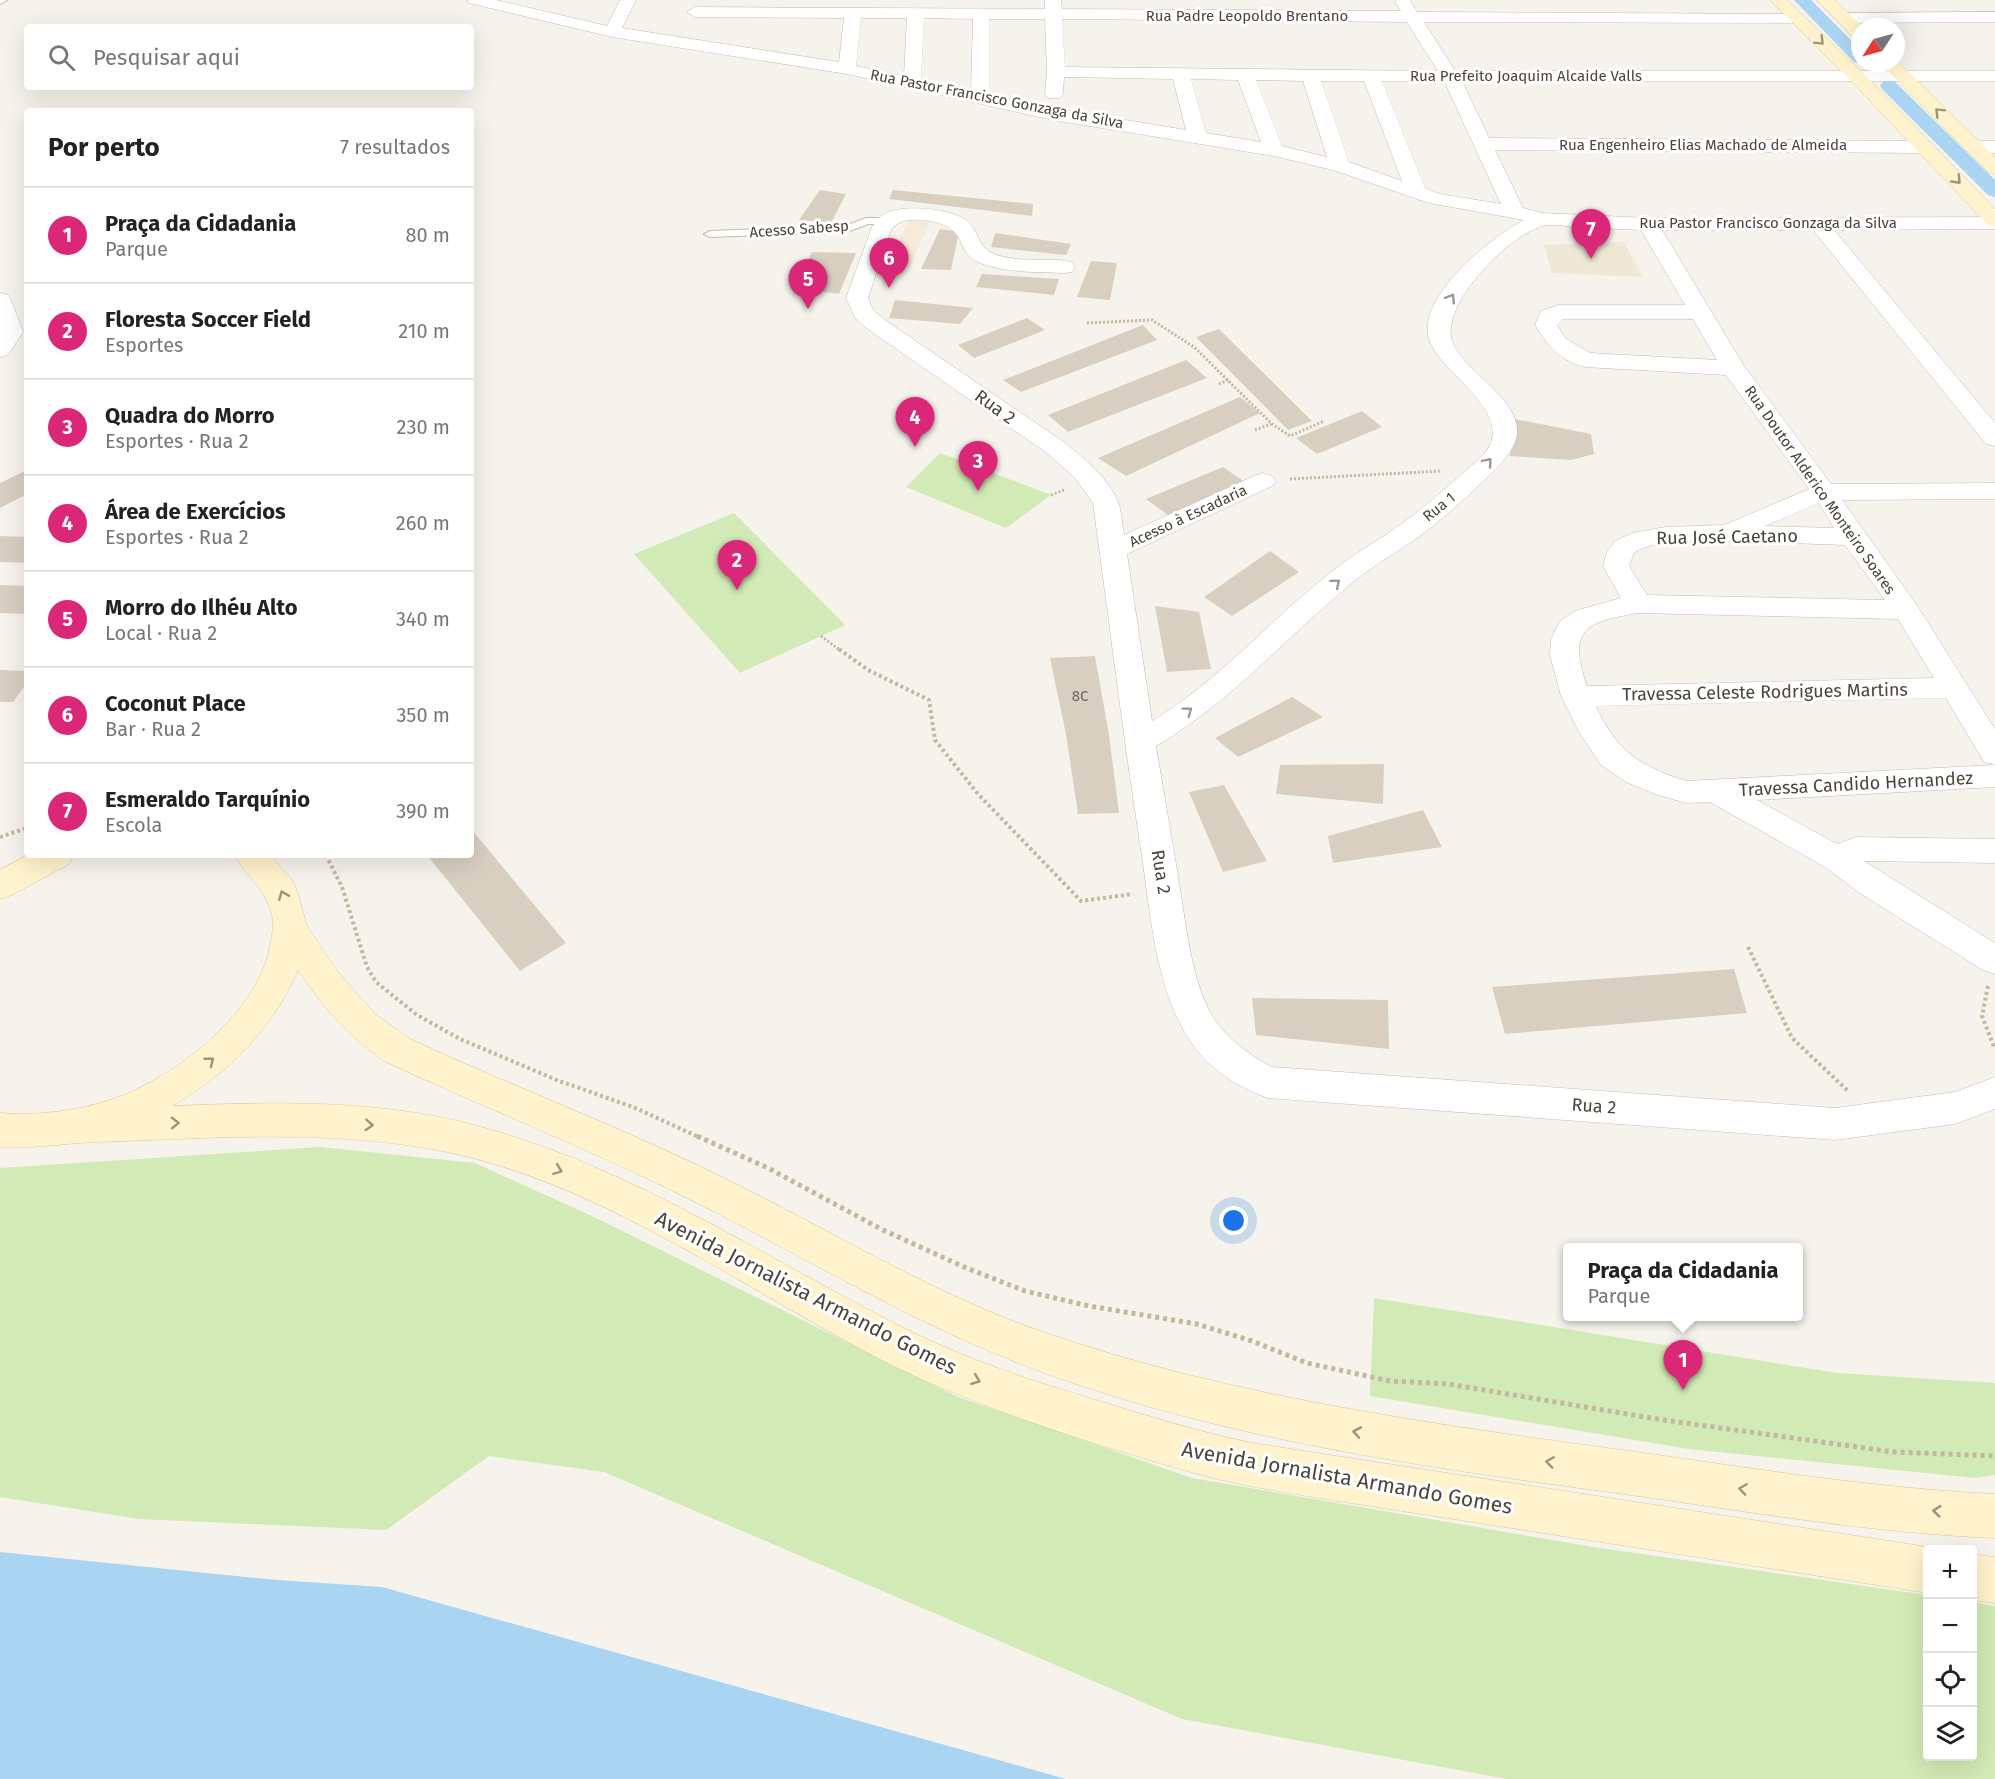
<!DOCTYPE html>
<html lang="pt">
<meta charset="utf-8">
<style>
body{margin:0;font-family:"Fira Sans",sans-serif;background:#f2f2f2;color:#222}
.controls{position:absolute;right:18px;bottom:18px;display:grid;overflow:hidden;border-radius:6px;box-shadow:0 6px 24px #0002}
.controls button{width:54px;height:54px;display:grid;place-items:center;padding:0;border:0;border-bottom:2px solid #e0e0e0;background:#fff;color:#222;font:30px sans-serif}
.compass{position:absolute;left:1851px;top:18px;width:54px;height:54px;border-radius:50%;background:#fff;box-shadow:0 6px 24px #0002;rotate:234deg}
.you{position:absolute;left:1234px;top:1221px;width:21px;height:21px;margin:-15px;border:4px solid #fff;border-radius:50%;background:#1a73e8;box-shadow:0 0 0 9px #1a73e833}
.badge{display:grid;place-items:center;width:39px;height:39px;border-radius:50%;background:#db2777;color:#fff;font-size:20px;font-weight:700}
.pin{position:absolute;translate:-50% -50px;filter:drop-shadow(0 2px 3px #0008)}
.pin::after{content:'';position:absolute;top:32px;width:21px;height:18px;background:inherit;clip-path:polygon(0 0,100% 0,50% 100%)}
.popup{position:absolute;left:1563px;top:1243px;width:240px;height:78px;box-sizing:border-box;display:grid;place-content:center;border-radius:6px;background:#fff;filter:drop-shadow(0 2px 4px #0005);font-size:20px;white-space:nowrap;color:#767676}
.popup b{font-size:22px;color:#222}
.popup::after{content:'';position:absolute;left:50%;top:100%;margin-left:-12px;border:12px solid transparent;border-top-color:#fff}
.list{margin:0;padding:0;list-style:none}
h2{display:flex;justify-content:space-between;align-items:center;height:78px;margin:0;padding:0 24px;font-size:26px}
h2 small{font-size:20px;font-weight:400;color:#767676}
.list li{display:grid;grid-template-columns:39px 1fr auto;gap:18px;align-items:center;box-sizing:border-box;height:96px;padding:0 24px;border-top:2px solid #e0e0e0}
.list b{display:block;font-size:22px;white-space:nowrap}
.list p{margin:0;font-size:20px;white-space:nowrap;color:#767676}
.list em{font-size:20px;font-style:normal;color:#767676}
.icon{flex:none;width:33px;height:33px;fill:none;stroke:currentColor;stroke-width:2;stroke-linecap:round;stroke-linejoin:round}
.map{position:relative;flex:none;width:1995px;height:1779px;overflow:hidden}
.search{position:absolute;background:#fff;box-shadow:0 6px 24px #0002;left:24px;top:24px;width:450px;height:66px;display:flex;align-items:center;gap:15px;box-sizing:border-box;padding:0 21px;border-radius:6px;color:#767676;font-size:22px}
.panel{position:absolute;background:#fff;box-shadow:0 6px 24px #0002;left:24px;top:108px;width:450px;height:750px;border-radius:6px}
.map>svg:first-child{display:block}
</style>
<div class="map">
<svg width="1995" height="1779" viewBox="0 0 1995 1779">
<rect width="100%" height="100%" fill="#f6f3ec"/>
<!-- commercial -->
<path fill="#f7ead8" d="M912,215L932,216L910,267L888,263Z"/>
<!-- education -->
<path fill="#efe8d6" d="M1624,242L1643,277L1552,273L1544,245Z"/>
<!-- green -->
<path fill="#d2eab5" d="M940,453L1051,495L1006,528L906,487Z
M734,513L845,625L740,673L634,554Z
M320,1147L475,1163L594,1217L958,1397L1192,1478L1593,1547L1927,1595L1928,1756H1972L1973,1602L1995,1606V1779H1507L1182,1719L604,1472L489,1456L386,1530L139,1519L0,1497V1168Z
M1374,1298L1837,1373L1995,1383V1475L1974,1478L1689,1449L1370,1396Z"/>
<!-- water -->
<path fill="#a9d4f2" d="M0,1552L277,1580L382,1587L1066,1779H0Z"/>
<g fill="none" stroke-linecap="round" stroke-linejoin="round">
<!-- canal -->
<path fill="#a9d4f2" fill-rule="evenodd" d="M1794,0H1811L1860,49V63L1854,62Z
M1889,81L1895,82L1995,180V197L1988,195L1883,90L1880,86L1883,82Z"/>
</g>
<!-- building -->
<path fill="#d8cfc1" d="M820,190L846,194L831,223L799,220Z
M893,190L1033,204L1032,216L889,199Z
M940,229L959,232L951,270L921,269Z
M995,233L1071,244L1066,255L991,247Z
M812,252L856,253L839,294L795,288Z
M1091,261L1117,263L1110,300L1077,297Z
M982,274L1059,279L1054,295L976,287Z
M895,300L973,308L960,324L889,318Z
M1027,318L1045,330L974,358L958,345Z
M1143,325L1157,340L1021,392L1003,380Z
M1219,329L1312,421L1288,430L1196,337Z
M1186,360L1207,378L1068,432L1048,415Z
M1240,397L1260,413L1126,476L1098,458Z
M1362,411L1382,427L1317,454L1296,438Z
M1515,419L1591,434L1594,454L1571,460L1510,456Z
M1223,467L1245,482L1172,518L1146,499Z
M27,470V494L0,508V483Z
M0,536L27,537V563L0,562Z
M1270,551L1299,572L1232,616L1204,597Z
M0,585L27,586V614L0,613Z
M1155,606L1199,612L1211,669L1167,672Z
M1095,656L1109,735L1119,813L1078,814L1066,734L1050,658Z
M0,670L27,671V683L13,702H0Z
M1292,697L1323,717L1238,757L1215,738Z
M1384,764L1383,804L1276,794L1280,765Z
M1224,785L1267,861L1223,872L1189,792Z
M1423,810L1442,847L1333,863L1328,836Z
M471,829L566,943L520,971L427,855H471Z
M1734,969L1747,1013L1505,1034L1492,987Z
M1252,998L1388,1000L1389,1049L1256,1035Z"/>
<g fill="none" stroke-linecap="round" stroke-linejoin="round">
<defs>
<path id="lane" d="M0,0H7L0,4Z
M866,218H888L894,221L888,224H868L847,232L710,237L704,234L710,231L845,226Z"/>
<path id="street" d="M467,0H496L607,26L620,0H636L622,28L839,62L844,18L695,17L687,12L695,7L1045,9V0H1061L1062,9L1401,11L1395,2L1396,0H1410L1417,12L1798,14L1806,19L1804,23L1424,22L1455,71H1995V81H1462L1489,138L1925,141L1932,143L1935,147L1932,151L1925,153L1495,150L1523,208L1542,213L1648,218L1995,217V229L1834,230L1995,423V446L1986,444L1813,230H1662L1744,366L1831,484L1995,483V499L1842,500L1916,604L1995,729V787L1757,800L1837,844L1856,837L1995,839V863L1864,861L1995,943V974L1983,970L1861,894L1825,867L1710,802L1686,803L1655,794L1626,782L1601,765L1579,732L1561,696L1550,655L1551,639L1560,621L1575,611L1621,598L1603,566L1607,552L1615,541L1632,533L1666,527L1724,525L1809,489L1726,375L1585,367C1560,361 1548,346 1535,325L1541,311L1559,305H1685L1641,230C1619,229 1596,228 1573,227C1565,226 1554,224 1546,225C1512,232 1440,303 1452,341C1463,374 1537,406 1512,448C1504,463 1491,474 1479,485C1457,506 1435,526 1410,543C1388,557 1367,570 1347,587C1283,641 1229,703 1156,746C1163,789 1171,833 1178,876C1185,917 1191,982 1213,1017C1227,1039 1249,1055 1272,1067L1835,1108L1955,1092L1995,1077V1109L1955,1124L1835,1140L1268,1098C1237,1087 1207,1068 1189,1039C1154,984 1151,913 1141,850C1123,735 1109,619 1093,503L1075,478L1047,453L869,330L855,318L846,298L872,227C875,223 878,218 881,216C898,203 949,208 966,220C979,230 977,247 994,254C1019,264 1047,256 1072,262L1075,267L1072,272L1064,273C1036,272 1007,273 980,263C960,255 965,239 951,229C940,220 909,216 897,224C893,226 891,231 889,235L868,298L873,310L885,320L1065,443C1084,459 1109,478 1118,502C1122,512 1122,524 1124,535L1254,476L1263,473L1272,476L1276,481L1272,486L1127,554L1152,721C1219,681 1269,621 1330,573C1353,554 1380,540 1404,522C1425,507 1444,490 1463,473C1472,465 1483,457 1489,447C1509,409 1443,374 1430,342C1413,299 1491,237 1524,220L1429,203L1333,170L1274,156L1053,120L847,74L612,37L469,3ZM861,18H907L904,76L856,66ZM924,18L973,19L971,91L921,80ZM989,19H1045L1047,72L1045,94L1048,98H1060L1063,94L1064,77L1173,79L1186,130L1053,108L989,95ZM1062,19L1407,22L1438,71L1065,67ZM1191,79L1238,80L1261,142L1206,133ZM1256,80L1303,81L1327,157L1282,146ZM1321,81H1364L1402,181L1349,162ZM1382,81H1444L1501,204L1440,194L1425,188ZM1562,319H1693L1717,360L1590,353L1566,339L1557,325ZM1819,503L1834,528L1765,526ZM1734,541L1845,545L1885,600L1647,595L1629,566L1634,553C1657,537 1706,542 1734,541ZM1638,613L1898,619L1934,678L1587,686C1567,629 1585,622 1638,613ZM1946,698L1984,762L1995,765L1686,781C1640,766 1616,751 1596,706Z
M1995,12V22L1844,23L1836,18L1844,13Z
M1973,141H1995V153L1966,151L1963,147L1966,143Z
M0,293L8,295L11,300L23,332L8,355L0,357Z"/>
<path id="secondary" d="M1770,0H1787L1862,72L1995,209V227L1988,225L1850,80Z
M1817,0H1834L1863,27H1860V39L1854,38Z
M1896,60L1995,157V174L1988,172L1880,63H1896Z
M27,855H74L69,864L12,895L0,899V870Z
M235,855H270L291,879L296,888L307,926L337,971L375,1014L410,1039C514,1087 621,1127 724,1178C828,1229 929,1292 1040,1331C1230,1397 1431,1424 1629,1451C1750,1468 1873,1488 1995,1494V1538C1873,1533 1751,1512 1631,1495C1431,1468 1229,1441 1039,1371C919,1327 809,1259 695,1202C593,1150 487,1109 384,1061C348,1036 322,1006 298,970C271,1031 230,1072 172,1106C272,1102 373,1099 470,1124C628,1164 764,1258 908,1330C968,1360 1032,1381 1096,1400C1148,1416 1199,1432 1252,1443L1928,1547L1934,1550H1928V1593L1325,1499C1290,1493 1256,1488 1221,1480C1180,1470 1140,1457 1100,1445C1024,1421 948,1394 878,1358C745,1289 615,1194 469,1157C347,1127 222,1138 98,1142C65,1143 33,1149 0,1147V1113C39,1116 76,1111 113,1099C177,1077 262,1010 271,940C272,934 274,927 273,921C269,891 248,880 235,855Z
M1972,1554L1995,1557V1603L1972,1600Z"/>
</defs>
<!-- lane casing -->
<use href="#lane" stroke="#c2bbae" stroke-width="2"/>
<!-- street casing -->
<use href="#street" stroke="#c2bbae" stroke-width="1"/>
<!-- secondary casing -->
<use href="#secondary" stroke="#d6c79b" stroke-width="1"/>
<!-- path-far2 -->
<path stroke="#c4b79f" stroke-width="3" stroke-dasharray="2 2" stroke-linecap="butt" d="M1087,323L1152,320L1194,347L1272,424L1290,436L1324,421
M1219,384L1228,380
M1255,430L1271,424
M1290,479L1442,471
M1051,495L1064,490
M821,636L841,651"/>
<!-- path-far1 -->
<path stroke="#c4b79f" stroke-width="4" stroke-dasharray="3 3" stroke-linecap="butt" d="M839,649L868,670L929,700L935,740L978,794L1081,901L1133,894
M0,837L27,828
M326,855L342,887L367,967L376,982L417,1015L460,1039L559,1081L633,1107L701,1138
M1748,947L1792,1038L1848,1091
M1988,986L1982,1016L1995,1049"/>
<!-- path -->
<path stroke="#c4b79f" stroke-width="5" stroke-dasharray="4 4" stroke-linecap="butt" d="M697,1136L768,1168L881,1229L964,1267L1025,1291L1089,1306L1197,1324L1252,1341L1307,1363L1390,1381L1448,1384L1663,1420L1894,1452L1995,1456"/>
<!-- lane -->
<use href="#lane" fill="#fff" fill-rule="evenodd"/>
<!-- street -->
<use href="#street" fill="#fff" fill-rule="evenodd"/>
<!-- secondary -->
<use href="#secondary" fill="#fff3cd" fill-rule="evenodd"/>
</g>
<!-- one-way arrows -->
<defs><path id="oneway-chevron" d="M-2-3.5L2.5 0L-2 3.5" fill="none" stroke-width="1.6" stroke-linecap="round" stroke-linejoin="round" transform="scale(1.5)"/></defs>
<g stroke="#9c937c">
<use href="#oneway-chevron" transform="translate(1820 41) rotate(45)"/>
<use href="#oneway-chevron" transform="translate(1939 112) rotate(-135)"/>
<use href="#oneway-chevron" transform="translate(1957 180) rotate(46)"/>
<use href="#oneway-chevron" transform="translate(283 895) rotate(-112)"/>
<use href="#oneway-chevron" transform="translate(210 1061) rotate(-38)"/>
<use href="#oneway-chevron" transform="translate(175 1123) rotate(-1)"/>
<use href="#oneway-chevron" transform="translate(369 1125) rotate(4)"/>
<use href="#oneway-chevron" transform="translate(558 1170) rotate(21)"/>
<use href="#oneway-chevron" transform="translate(976 1380) rotate(21)"/>
<use href="#oneway-chevron" transform="translate(1357 1432) rotate(-170)"/>
<use href="#oneway-chevron" transform="translate(1550 1462) rotate(-172)"/>
<use href="#oneway-chevron" transform="translate(1743 1489) rotate(-172)"/>
<use href="#oneway-chevron" transform="translate(1937 1511) rotate(-174)"/>
</g>
<g stroke="#9c9892">
<use href="#oneway-chevron" transform="translate(1451 298) rotate(-58)"/>
<use href="#oneway-chevron" transform="translate(1488 462) rotate(-50)"/>
<use href="#oneway-chevron" transform="translate(1336 583) rotate(-40)"/>
<use href="#oneway-chevron" transform="translate(1188 711) rotate(-37)"/>
</g>
<g text-anchor="middle" dominant-baseline="central" stroke-width="6" stroke-linejoin="round" paint-order="stroke">
<!-- far-street labels -->
<g font-size="15" fill="#4b4439" stroke="#fff">
<text x="1247" y="16">Rua Padre Leopoldo Brentano</text>
<text x="1526" y="76">Rua Prefeito Joaquim Alcaide Valls</text>
<text transform="translate(997 99) rotate(11)">Rua Pastor Francisco Gonzaga da Silva</text>
<text x="1703" y="145">Rua Engenheiro Elias Machado de Almeida</text>
<text x="1768" y="223">Rua Pastor Francisco Gonzaga da Silva</text>
<text transform="translate(799 229) rotate(-4)">Acesso Sabesp</text>
<text transform="translate(1820 490) rotate(55)">Rua Doutor Alderico Monteiro Soares</text>
<text transform="translate(1439 507) rotate(-39)">Rua 1</text>
<text transform="translate(1188 516) rotate(-25)">Acesso à Escadaria</text>
</g>
<!-- number labels -->
<g font-size="15" fill="#6e675b">
<text x="1080" y="696">8C</text>
</g>
<!-- street labels -->
<g font-size="18" fill="#4b4439" stroke="#fff">
<text transform="translate(995 407) rotate(36)">Rua 2</text>
<text transform="translate(1727 537) rotate(-1)">Rua José Caetano</text>
<text transform="translate(1765 692) rotate(-1)">Travessa Celeste Rodrigues Martins</text>
<text transform="translate(1856 784) rotate(-3)">Travessa Candido Hernandez</text>
<text transform="translate(1161 872) rotate(81)">Rua 2</text>
<text transform="translate(1594 1106) rotate(4)">Rua 2</text>
</g>
<!-- near-street labels -->
<g font-size="21" fill="#4b4439" stroke="#fff">
<text transform="translate(806 1293) rotate(27)">Avenida Jornalista Armando Gomes</text>
<text transform="translate(1347 1478) rotate(10)">Avenida Jornalista Armando Gomes</text>
</g>
</g>
</svg>
<div class="controls">
<button>+</button>
<button>−</button>
<button><svg class="icon" aria-label="locate" viewBox="0 0 24 24"><circle cx="12" cy="12" r="6"/><path d="M12 2v4M12 18v4M2 12h4M18 12h4"/></svg></button>
<button><svg class="icon" aria-label="layers" viewBox="0 0 24 24"><path d="M12 4l9 5-9 5-9-5zM3 14l9 5 9-5"/></svg></button>
</div>
<svg class="compass" viewBox="-18 -18 36 36"><path d="M0-13l5 13h-10z" fill="#e53935"/><path d="M0 13l5-13h-10z" fill="#767676"/></svg>
<div class="you"></div>
<div class="pin badge" style="left:1683px;top:1390px">1</div>
<div class="popup"><b>Praça da Cidadania</b>Parque</div>
<div class="pin badge" style="left:737px;top:590px">2</div>
<div class="pin badge" style="left:978px;top:491px">3</div>
<div class="pin badge" style="left:915px;top:447px">4</div>
<div class="pin badge" style="left:808px;top:309px">5</div>
<div class="pin badge" style="left:889px;top:288px">6</div>
<div class="pin badge" style="left:1591px;top:259px">7</div>
<div class="search"><svg class="icon" aria-label="search" viewBox="0 0 24 24"><circle cx="10" cy="10" r="6"/><path d="M15 15l6 6"/></svg>Pesquisar aqui</div>
<section class="panel">
<h2>Por perto<small>7 resultados</small></h2>
<ul class="list">
<li><span class="badge">1</span><div><b>Praça da Cidadania</b><p>Parque</p></div><em>80 m</em></li>
<li><span class="badge">2</span><div><b>Floresta Soccer Field</b><p>Esportes</p></div><em>210 m</em></li>
<li><span class="badge">3</span><div><b>Quadra do Morro</b><p>Esportes · Rua 2</p></div><em>230 m</em></li>
<li><span class="badge">4</span><div><b>Área de Exercícios</b><p>Esportes · Rua 2</p></div><em>260 m</em></li>
<li><span class="badge">5</span><div><b>Morro do Ilhéu Alto</b><p>Local · Rua 2</p></div><em>340 m</em></li>
<li><span class="badge">6</span><div><b>Coconut Place</b><p>Bar · Rua 2</p></div><em>350 m</em></li>
<li><span class="badge">7</span><div><b>Esmeraldo Tarquínio</b><p>Escola</p></div><em>390 m</em></li>
</ul>
</section>
</div>
